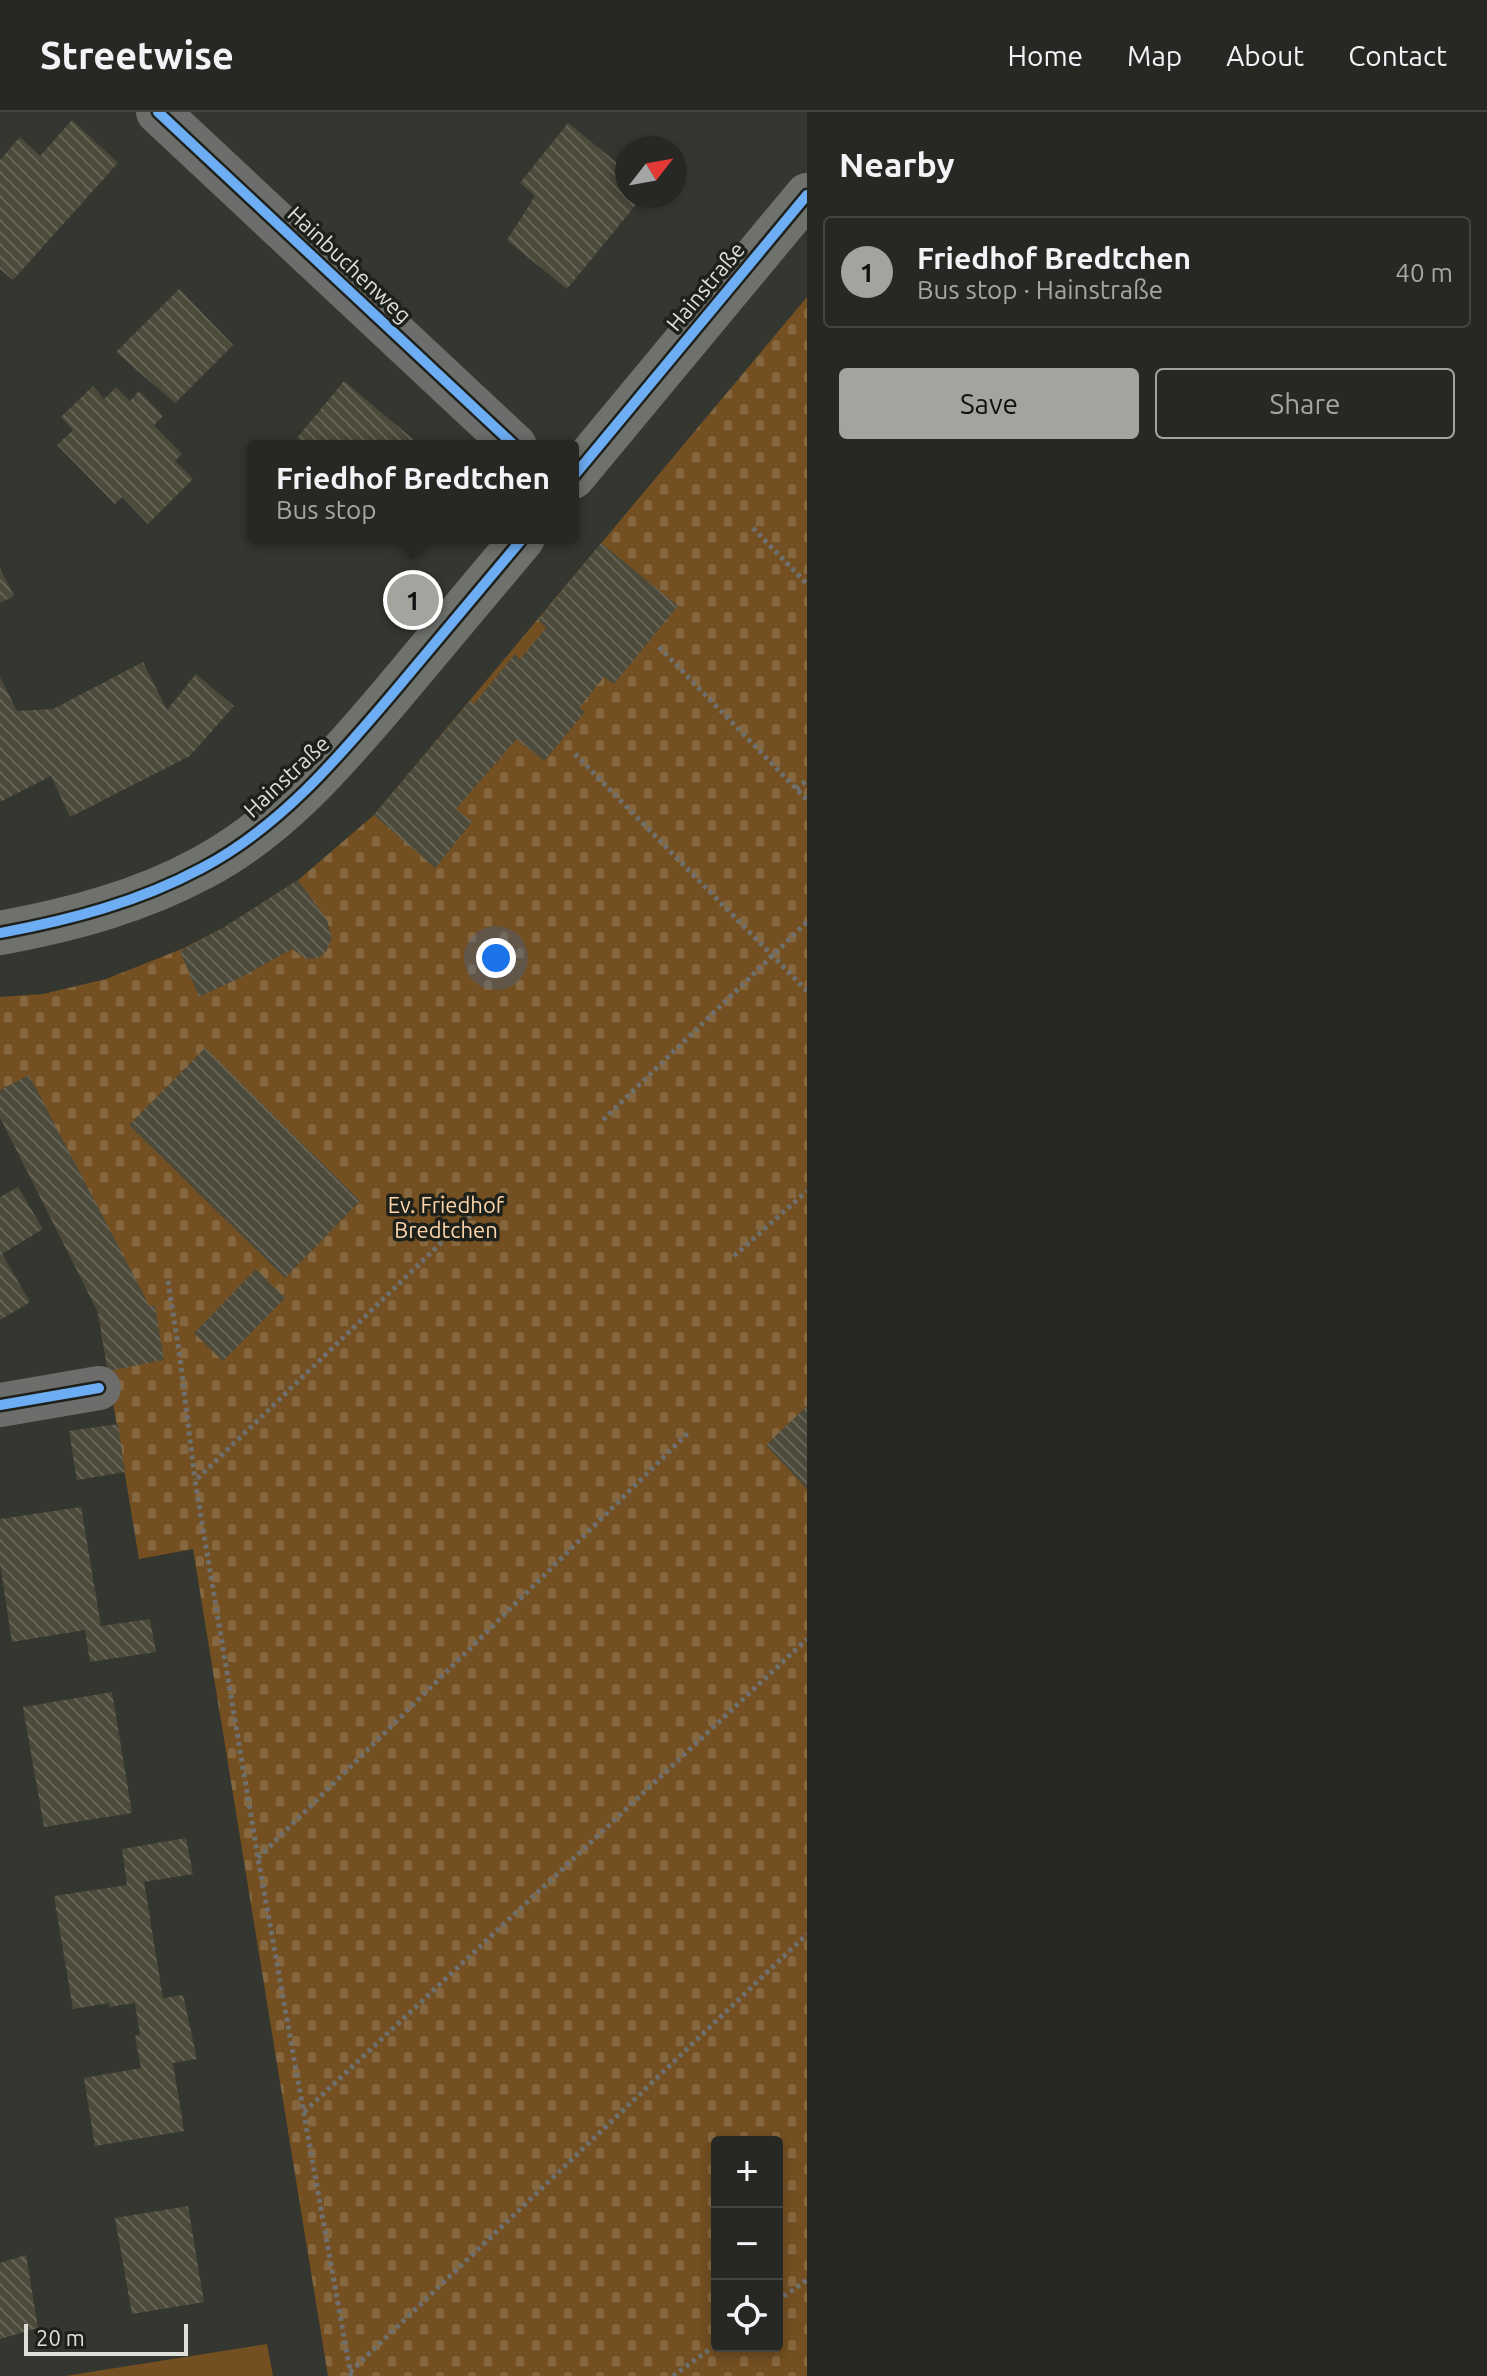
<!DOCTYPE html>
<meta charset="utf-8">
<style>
body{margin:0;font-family:Ubuntu,sans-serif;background:#333431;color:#f1f3f6}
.controls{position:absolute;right:24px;bottom:24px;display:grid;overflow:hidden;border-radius:8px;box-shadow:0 4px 12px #0003}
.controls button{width:72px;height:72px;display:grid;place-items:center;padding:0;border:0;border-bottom:2px solid #434441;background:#272824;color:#f1f3f6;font:40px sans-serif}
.compass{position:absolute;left:615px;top:24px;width:72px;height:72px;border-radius:50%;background:#272824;box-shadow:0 4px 12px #0003;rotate:59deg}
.scale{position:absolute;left:24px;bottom:20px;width:164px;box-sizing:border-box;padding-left:8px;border:4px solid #dde0d8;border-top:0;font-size:22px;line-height:28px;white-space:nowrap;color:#dde0d8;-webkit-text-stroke:6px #1e201a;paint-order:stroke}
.you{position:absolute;left:496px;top:846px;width:28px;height:28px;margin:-20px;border:6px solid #fff;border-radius:50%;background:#1a73e8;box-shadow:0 0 0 12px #1a73e833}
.badge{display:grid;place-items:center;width:52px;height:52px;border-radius:50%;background:#a2a49d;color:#111;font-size:26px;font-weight:700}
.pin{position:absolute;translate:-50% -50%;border:4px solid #fff;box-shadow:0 2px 8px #0006}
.popup{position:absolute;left:247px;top:328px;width:332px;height:104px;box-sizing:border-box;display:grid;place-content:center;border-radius:8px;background:#272824;filter:drop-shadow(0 2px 6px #0005);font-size:26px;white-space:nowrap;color:#a4a6a6}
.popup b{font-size:30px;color:#f1f3f6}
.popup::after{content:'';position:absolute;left:50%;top:100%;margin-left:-16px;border:16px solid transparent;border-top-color:#272824}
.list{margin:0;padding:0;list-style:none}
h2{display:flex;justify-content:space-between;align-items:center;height:104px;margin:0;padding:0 32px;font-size:34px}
h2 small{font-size:26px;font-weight:400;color:#a4a6a6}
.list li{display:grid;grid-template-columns:52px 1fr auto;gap:24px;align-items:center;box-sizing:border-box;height:112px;margin:0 16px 16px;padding:0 16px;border:2px solid #434441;border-radius:8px}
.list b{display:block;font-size:30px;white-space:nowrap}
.list p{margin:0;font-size:26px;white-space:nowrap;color:#a4a6a6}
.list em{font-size:26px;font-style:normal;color:#a4a6a6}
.actions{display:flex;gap:16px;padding:24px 32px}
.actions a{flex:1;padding:18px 0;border:2px solid #a2a49d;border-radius:8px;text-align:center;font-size:28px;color:#a2a49d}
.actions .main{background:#a2a49d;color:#111}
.icon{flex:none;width:44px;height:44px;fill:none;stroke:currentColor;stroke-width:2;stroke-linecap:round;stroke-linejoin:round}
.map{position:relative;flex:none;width:807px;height:2264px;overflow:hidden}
header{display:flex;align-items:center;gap:48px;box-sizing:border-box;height:112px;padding:0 40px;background:#272824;border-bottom:2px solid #434441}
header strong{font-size:38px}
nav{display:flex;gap:44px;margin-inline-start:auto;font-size:28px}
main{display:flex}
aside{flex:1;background:#272824}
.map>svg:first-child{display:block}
</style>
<header>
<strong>Streetwise</strong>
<nav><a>Home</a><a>Map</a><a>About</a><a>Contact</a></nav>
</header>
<main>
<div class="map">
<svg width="807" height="2264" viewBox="0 0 807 2264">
<defs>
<pattern id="cemetery-stones" width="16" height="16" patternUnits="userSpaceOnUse" patternTransform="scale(2)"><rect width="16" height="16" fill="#734f21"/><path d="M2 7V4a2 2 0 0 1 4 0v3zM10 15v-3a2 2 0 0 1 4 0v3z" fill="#866840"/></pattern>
<pattern id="building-back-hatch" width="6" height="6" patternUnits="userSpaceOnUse" patternTransform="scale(2)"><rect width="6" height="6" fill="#4c4a3a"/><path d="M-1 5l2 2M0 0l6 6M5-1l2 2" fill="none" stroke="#656456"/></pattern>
</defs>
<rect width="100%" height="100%" fill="#343630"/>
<!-- green -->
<path fill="#734f21" d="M267,2232L273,2264H65Z"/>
<!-- cemetery -->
<path fill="url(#cemetery-stones)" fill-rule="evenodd" d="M807,185V2264H328L193,1437L139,1447L98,1200L0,1005V885L43,882L106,867L184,836L223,816L298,768L374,703ZM717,2030H777V2234H717Z"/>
<!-- building -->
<path fill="url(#building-back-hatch)" d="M72,8L118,51L13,168L0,157V48L20,25L40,44Z
M568,11L627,59V84H643L567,177L507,128L535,84L520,71Z
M179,177L233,233L175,291L116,240Z
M344,269L421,334H306L297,326Z
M93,274L104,287L116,275L130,289L139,279L163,304L154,313L182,342L175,349L193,367L148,412L122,385L115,392L57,333L73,318L61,305Z
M601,431L678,494L614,572L604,565L579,596L585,600L544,649L517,627L515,629L456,697L472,710L435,756L374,703L470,589L474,592L515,542L520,547L546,516L538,508Z
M0,456L14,484L0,491Z
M143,550L167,598L196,562L234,594L190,644L70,705L51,664L0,690V565L17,599L53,597Z
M298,768L327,808L332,826L326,840L318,846L306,847L292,837L240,866L199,885L180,839L223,816Z
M205,936L360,1089L285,1166L129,1013Z
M29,963L149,1193L155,1194L164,1248L108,1259L98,1200L0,1005V978Z
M18,1075L43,1117L2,1142L30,1190L0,1208V1085Z
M256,1157L285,1186L223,1249L194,1221Z
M807,1294V1377L766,1333Z
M118,1312L125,1360L77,1368L69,1319Z
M81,1395L101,1514L150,1507L156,1540L90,1550L85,1518L12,1530L0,1451V1407Z
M112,1580L132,1701L44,1715L23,1595Z
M186,1726L193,1762L144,1770L163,1886L183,1883L197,1947L173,1951L184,2019L95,2034L84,1966L141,1956L135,1924L140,1923L135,1891L109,1895V1891L73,1897L54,1784L127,1773L122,1737Z
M188,2094L204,2190L132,2202L115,2106Z
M26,2143L38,2216L0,2227V2151Z"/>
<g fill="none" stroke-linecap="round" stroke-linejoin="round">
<!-- path -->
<path stroke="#6f706d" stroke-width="5" stroke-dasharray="4 4" stroke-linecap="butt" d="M753,416L807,472
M659,535L807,688
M575,642L807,879
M796,677L807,668
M603,1008L807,810
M734,1144L807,1079
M168,1169L180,1246L195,1368
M258,1746L689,1320
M304,2000L807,1527
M777,2189L807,2168
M350,2260L807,1822
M351,2264L258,1746L195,1369L474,1099
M673,2264L717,2232"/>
<!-- street -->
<path stroke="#6d6e6c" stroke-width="44" d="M158,0L515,334
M0,1293L99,1276"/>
<!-- secondary -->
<path stroke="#6f716d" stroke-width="44" d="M573,365L807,83
M0,821C70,808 139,790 202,756C280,715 338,646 394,580C437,529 480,478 523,426"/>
<defs>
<path id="cycleway" d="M158,0L515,334
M573,365L807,83
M0,821C70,808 139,790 202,756C280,715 338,646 394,580C437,529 480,478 523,426
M0,1293L99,1276"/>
</defs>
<!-- cycleway casing -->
<use href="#cycleway" stroke="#1e201a" stroke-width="15"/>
<!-- cycleway -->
<use href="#cycleway" stroke="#6dadf4" stroke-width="10"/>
</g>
<g text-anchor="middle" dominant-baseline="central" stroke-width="7" stroke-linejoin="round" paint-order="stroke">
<!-- street labels -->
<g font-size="22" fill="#dde0d8" stroke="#1e201a">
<text transform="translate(350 152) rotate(43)">Hainbuchenweg</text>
<text transform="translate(705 174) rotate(-50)">Hainstraße</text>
<text transform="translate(286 664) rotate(-43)">Hainstraße</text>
</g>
<!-- park labels -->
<g font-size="22" fill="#ffd6ab" stroke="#1e201a">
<text x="446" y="1092">Ev. Friedhof<tspan x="446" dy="25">Bredtchen</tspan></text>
</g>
</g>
</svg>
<div class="controls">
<button>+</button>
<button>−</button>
<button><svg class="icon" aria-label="locate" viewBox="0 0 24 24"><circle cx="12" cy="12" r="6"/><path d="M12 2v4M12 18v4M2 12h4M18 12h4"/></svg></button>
</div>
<svg class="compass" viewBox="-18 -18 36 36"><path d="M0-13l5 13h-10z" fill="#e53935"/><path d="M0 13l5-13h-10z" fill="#a4a6a6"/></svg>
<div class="scale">20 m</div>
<div class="you"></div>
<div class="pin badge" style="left:413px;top:488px">1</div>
<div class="popup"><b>Friedhof Bredtchen</b>Bus stop</div>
</div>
<aside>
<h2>Nearby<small></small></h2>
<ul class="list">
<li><span class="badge">1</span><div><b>Friedhof Bredtchen</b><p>Bus stop · Hainstraße</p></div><em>40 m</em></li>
</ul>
<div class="actions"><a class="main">Save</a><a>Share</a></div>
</aside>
</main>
